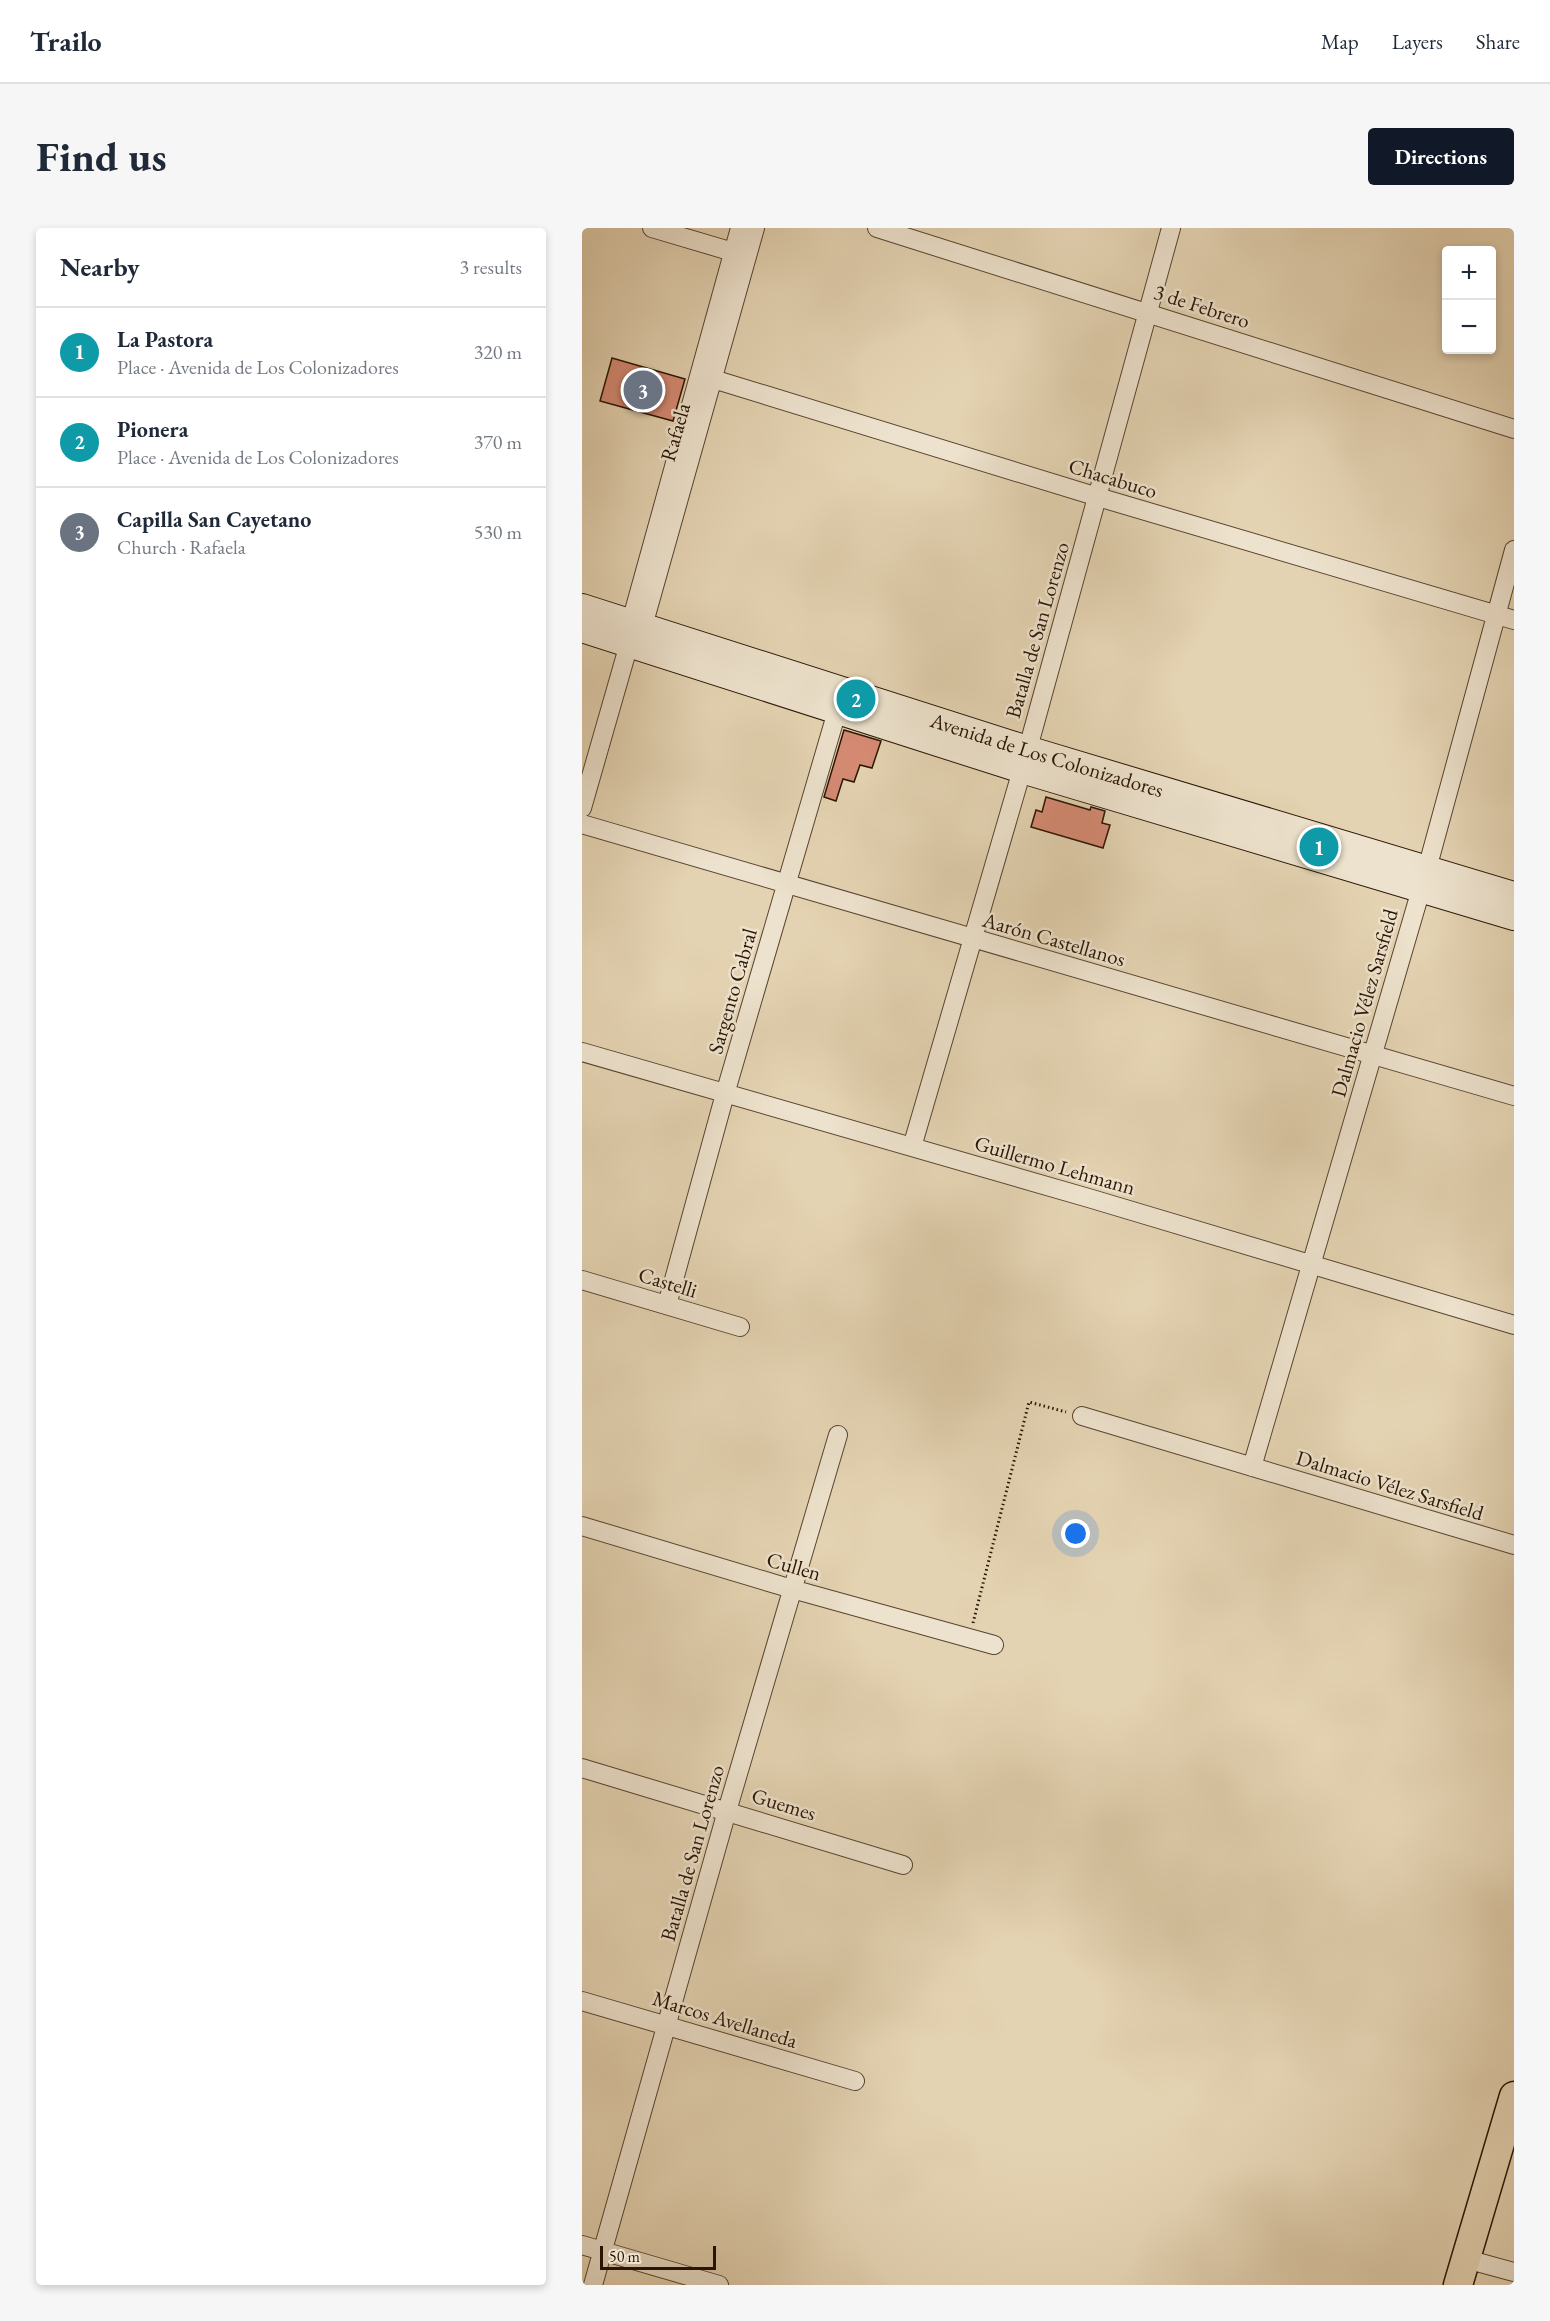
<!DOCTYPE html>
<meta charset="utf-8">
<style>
body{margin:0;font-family:"EB Garamond",serif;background:#f6f6f7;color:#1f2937}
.controls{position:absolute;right:18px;top:18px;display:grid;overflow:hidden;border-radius:6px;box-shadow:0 3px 9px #0003}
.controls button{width:54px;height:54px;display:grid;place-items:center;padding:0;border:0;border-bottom:2px solid #e0e1e3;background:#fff;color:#1f2937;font:30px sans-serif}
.scale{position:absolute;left:18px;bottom:15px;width:116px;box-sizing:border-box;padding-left:6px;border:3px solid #2a1503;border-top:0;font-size:16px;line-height:21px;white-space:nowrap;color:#2a1503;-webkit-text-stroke:4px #ede2cd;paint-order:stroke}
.you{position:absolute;left:494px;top:1306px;width:21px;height:21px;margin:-15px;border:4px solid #fff;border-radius:50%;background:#1a73e8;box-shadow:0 0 0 9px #1a73e833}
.badge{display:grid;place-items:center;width:39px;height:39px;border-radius:50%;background:#111827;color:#fff;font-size:20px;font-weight:700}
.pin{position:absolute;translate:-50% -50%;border:3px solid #fff;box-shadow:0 2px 6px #0006}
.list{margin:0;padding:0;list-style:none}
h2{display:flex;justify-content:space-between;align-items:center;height:78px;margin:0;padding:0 24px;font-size:26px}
h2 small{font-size:20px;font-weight:400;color:#747a83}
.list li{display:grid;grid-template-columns:39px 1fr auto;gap:18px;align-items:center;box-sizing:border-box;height:90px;padding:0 24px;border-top:2px solid #e0e1e3}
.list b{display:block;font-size:22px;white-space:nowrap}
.list p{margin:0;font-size:20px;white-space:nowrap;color:#747a83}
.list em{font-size:20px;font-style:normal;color:#747a83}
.map{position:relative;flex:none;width:932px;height:2057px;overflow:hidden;border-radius:6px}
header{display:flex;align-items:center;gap:36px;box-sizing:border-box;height:84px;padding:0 30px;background:#fff;border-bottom:2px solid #e0e1e3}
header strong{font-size:28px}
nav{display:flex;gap:33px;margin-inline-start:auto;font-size:21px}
.intro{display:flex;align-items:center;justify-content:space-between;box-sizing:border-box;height:144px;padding:0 36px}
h1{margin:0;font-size:42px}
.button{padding:15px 27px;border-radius:6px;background:#111827;color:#fff;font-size:21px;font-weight:700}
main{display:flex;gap:36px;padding:0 36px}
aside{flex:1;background:#fff;border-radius:6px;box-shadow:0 3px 9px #0003}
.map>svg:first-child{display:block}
</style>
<header>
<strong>Trailo</strong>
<nav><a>Map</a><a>Layers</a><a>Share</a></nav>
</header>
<div class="intro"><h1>Find us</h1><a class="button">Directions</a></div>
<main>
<aside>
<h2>Nearby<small>3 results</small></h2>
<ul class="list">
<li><span class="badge" style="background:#0f9aa8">1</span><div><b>La Pastora</b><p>Place · Avenida de Los Colonizadores</p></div><em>320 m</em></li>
<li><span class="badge" style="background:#0f9aa8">2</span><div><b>Pionera</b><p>Place · Avenida de Los Colonizadores</p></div><em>370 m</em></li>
<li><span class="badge" style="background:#6b7280">3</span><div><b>Capilla San Cayetano</b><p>Church · Rafaela</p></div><em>530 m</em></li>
</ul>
</aside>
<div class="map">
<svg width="932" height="2057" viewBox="0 0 932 2057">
<rect width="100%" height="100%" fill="#e4d3b2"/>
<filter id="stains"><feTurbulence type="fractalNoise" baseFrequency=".00333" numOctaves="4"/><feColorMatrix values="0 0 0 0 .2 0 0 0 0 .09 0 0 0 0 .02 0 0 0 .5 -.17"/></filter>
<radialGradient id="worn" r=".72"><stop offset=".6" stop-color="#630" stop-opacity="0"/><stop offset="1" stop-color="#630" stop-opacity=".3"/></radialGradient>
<!-- building -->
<path fill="#d68b74" stroke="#2a1503" stroke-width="1.5" d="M30,130L103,151L91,193L18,173Z
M262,502L299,513L290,540L278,537L272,554L261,551L254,573L242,569Z
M464,569L508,582L509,579L523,583L520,595L528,597L521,620L449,599L454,582L460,584Z"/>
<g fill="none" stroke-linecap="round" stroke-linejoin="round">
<defs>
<path id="minor" d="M70,0L151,24L162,29
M295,0L932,201
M118,147L516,269L932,392
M54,407L61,398L173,0
M0,580L47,416L49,394L158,0
M0,596L932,868
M0,824L510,971L932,1097
M330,919L440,542L589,0
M0,1052L158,1099
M85,1077L143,866L258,473
M500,1188L932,1317
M670,1239L845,641L932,322
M0,1298L210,1361L412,1417
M0,1540L321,1637
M0,1773L273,1853
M0,2017L137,2057
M884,2031L932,2044
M11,2057L145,1583L256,1207"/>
<g id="secondary">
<path id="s1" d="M0,379L445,521L932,667"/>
<path d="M0,401L440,542L932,689"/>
</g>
<path id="primary" d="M876,2057L932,1868"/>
</defs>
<!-- minor casing -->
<use href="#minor" stroke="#58442f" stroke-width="20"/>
<!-- secondary casing -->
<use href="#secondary" stroke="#2a1503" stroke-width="28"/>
<!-- primary casing -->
<use href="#primary" stroke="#2a1503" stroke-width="31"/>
<!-- path -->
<path stroke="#2a1503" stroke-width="3" stroke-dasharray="1.5 3" stroke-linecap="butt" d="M391,1395L447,1174L484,1184"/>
<!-- minor -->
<use href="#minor" stroke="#ede2cd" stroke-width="18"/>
<!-- secondary -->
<use href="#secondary" stroke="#ede2cd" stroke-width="26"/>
<!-- primary -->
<use href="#primary" stroke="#e4d3b2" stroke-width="28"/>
</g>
<g text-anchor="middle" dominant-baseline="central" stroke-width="5" stroke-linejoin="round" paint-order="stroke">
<!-- street labels -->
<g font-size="21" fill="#2a1503" stroke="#ede2cd">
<text transform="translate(620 78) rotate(18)">3 de Febrero</text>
<text transform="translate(93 204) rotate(-74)">Rafaela</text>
<text transform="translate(531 250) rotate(17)">Chacabuco</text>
<text transform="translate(455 402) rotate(-74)">Batalla de San Lorenzo</text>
<text stroke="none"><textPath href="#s1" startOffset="488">Avenida de Los Colonizadores</textPath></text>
<text transform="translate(472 711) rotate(16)">Aarón Castellanos</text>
<text transform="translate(150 763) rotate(-74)">Sargento Cabral</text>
<text transform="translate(782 775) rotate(-74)">Dalmacio Vélez Sarsfield</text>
<text transform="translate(473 937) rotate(16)">Guillermo Lehmann</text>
<text transform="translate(86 1054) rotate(17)">Castelli</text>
<text transform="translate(808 1257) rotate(17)">Dalmacio Vélez Sarsfield</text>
<text transform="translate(212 1338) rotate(16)">Cullen</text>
<text transform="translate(202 1576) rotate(17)">Guemes</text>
<text transform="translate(110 1625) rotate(-74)">Batalla de San Lorenzo</text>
<text transform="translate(143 1791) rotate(17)">Marcos Avellaneda</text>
</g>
</g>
<rect width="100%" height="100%" filter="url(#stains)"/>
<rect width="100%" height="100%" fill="url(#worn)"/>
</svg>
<div class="controls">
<button>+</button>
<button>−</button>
</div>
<div class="scale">50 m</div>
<div class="you"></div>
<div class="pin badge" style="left:737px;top:619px;background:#0f9aa8">1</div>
<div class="pin badge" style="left:274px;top:471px;background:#0f9aa8">2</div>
<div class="pin badge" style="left:61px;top:162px;background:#6b7280">3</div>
</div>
</main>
